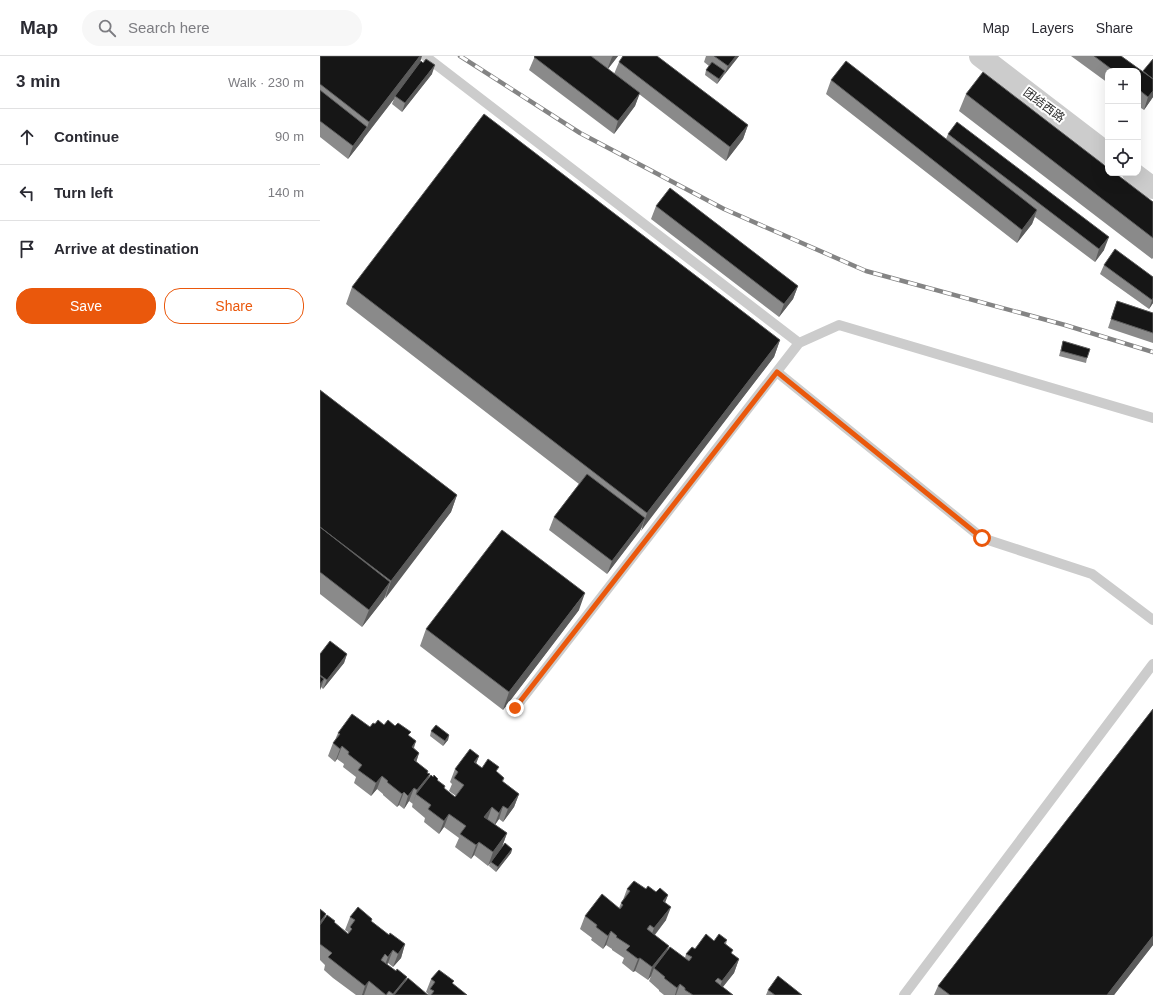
<!DOCTYPE html>
<meta charset="utf-8">
<style>
body{margin:0;font-family:Helvetica,"Noto Sans SC",sans-serif;background:#f7f7f7;color:#2b2b33}
.controls{position:absolute;right:12px;top:12px;display:grid;overflow:hidden;border-radius:8px;box-shadow:0 4px 16px #0002}
.controls button{width:36px;height:36px;display:grid;place-items:center;padding:0;border:0;border-bottom:1px solid #e1e1e2;background:#fff;color:#2b2b33;font:20px sans-serif}
.stop{position:absolute;width:12px;height:12px;margin:-9px;border:3px solid #ea580c;border-radius:50%;background:#fff}
.stop.end{background:#ea580c;border-color:#fff;box-shadow:0 1px 4px #0008}
.list{margin:0;padding:0;list-style:none}
h2{display:flex;justify-content:space-between;align-items:center;height:52px;margin:0;padding:0 16px;font-size:17px}
h2 small{font-size:13px;font-weight:400;color:#7c7c81}
.list li{display:grid;grid-template-columns:26px 1fr auto;gap:12px;align-items:center;box-sizing:border-box;height:56px;padding:0 16px;border-top:1px solid #e1e1e2}
.list b{display:block;font-size:15px;white-space:nowrap}
.list em{font-size:13px;font-style:normal;color:#7c7c81}
.actions{display:flex;gap:8px;padding:12px 16px}
.actions a{flex:1;padding:9px 0;border:1px solid #ea580c;border-radius:16px;text-align:center;font-size:14px;color:#ea580c}
.actions .main{background:#ea580c;color:#fff}
.icon{flex:none;width:22px;height:22px;fill:none;stroke:currentColor;stroke-width:2;stroke-linecap:round;stroke-linejoin:round}
.map{position:relative;flex:none;width:833px;height:939px;overflow:hidden}
header{display:flex;align-items:center;gap:24px;box-sizing:border-box;height:56px;padding:0 20px;background:#fff;border-bottom:1px solid #e1e1e2}
header strong{font-size:19px}
nav{display:flex;gap:22px;margin-inline-start:auto;font-size:14px}
.search{width:280px;height:36px;background:#f7f7f7;display:flex;align-items:center;gap:10px;box-sizing:border-box;padding:0 14px;border-radius:22px;color:#7c7c81;font-size:15px}
main{display:flex}
aside{flex:1;background:#fff}
.map>svg:first-child{display:block}
</style>
<header>
<strong>Map</strong>
<div class="search"><svg class="icon" aria-label="search" viewBox="0 0 24 24"><circle cx="10" cy="10" r="6"/><path d="M15 15l6 6"/></svg>Search here</div>
<nav><a>Map</a><a>Layers</a><a>Share</a></nav>
</header>
<main>
<aside>
<h2>3 min<small>Walk · 230 m</small></h2>
<ul class="list">
<li><svg class="icon" aria-label="ahead" viewBox="0 0 24 24"><path d="M12 20V5M6 11l6-6 6 6"/></svg><div><b>Continue</b></div><em>90 m</em></li>
<li><svg class="icon" aria-label="left" viewBox="0 0 24 24"><path d="M17 20v-9H6M10 6l-5 5 5 5"/></svg><div><b>Turn left</b></div><em>140 m</em></li>
<li><svg class="icon" aria-label="arrive" viewBox="0 0 24 24"><path d="M6 21V4h12l-3 4 3 4H6"/></svg><div><b>Arrive at destination</b></div></li>
</ul>
<div class="actions"><a class="main">Save</a><a>Share</a></div>
</aside>
<div class="map">
<svg width="833" height="939" viewBox="0 0 833 939">
<rect width="100%" height="100%" fill="#fff"/>
<g fill="none" stroke-linecap="round" stroke-linejoin="round">
<!-- service -->
<path stroke="#ccc" stroke-width="10" d="M105,0L479,287L195,652
M479,287L519,269L833,362
M457,316L662,482L772,518L833,564
M584,939L833,608"/>
<!-- tertiary -->
<path stroke="#ccc" stroke-width="22" d="M660,0L788,98
M813,117L833,132"/>
<defs>
<path id="rail" d="M140,0L260,77L404,153L546,215L745,269L833,296"/>
</defs>
<!-- rail casing -->
<use href="#rail" stroke="#848484" stroke-width="4.5"/>
<!-- rail -->
<use href="#rail" stroke="#fff" stroke-width="3" stroke-dasharray="9" stroke-linecap="butt"/>
</g>
<!-- wall -->
<path fill="#8a8a8a" d="M0,0L100,6L112,18L82,56L72,48L74,43L28,103L0,81Z
M215,0H298L288,13L294,18L299,6L428,69L423,83L406,105L319,38L315,50L294,78L209,14Z
M386,0H419L404,19L397,28L385,19L386,14L389,10L384,6Z
M751,0H801L823,16L833,3V41L824,54L818,50V15H788V27Z
M511,24L626,83L628,78L784,194L775,206L715,161L712,168L697,187L506,38Z
M646,38L833,146V202L832,203L639,55Z
M336,150L478,230L473,243L459,261L331,163Z
M784,209L833,221V247L829,253L780,218Z
M32,231L460,284L454,301L320,474L287,518L229,474L234,461L259,428L26,248Z
M797,245L833,257V287L788,272Z
M743,285L767,302L766,307L739,300Z
M0,334L137,439L131,456L42,571L0,538Z
M259,554L183,654L100,590L106,573Z
M0,598H27L24,607L3,633L1,631L0,634Z
M833,653V889L794,939H614L618,930Z
M55,668L64,669L89,680L96,685L94,692L99,697L96,706L108,717V722L113,721L118,723V725L124,733L135,741L136,740L129,735L132,728L130,726L135,713L159,700L156,707L162,712L177,716L184,722L183,726L199,738L194,751L183,766L179,763L175,769L187,777L182,791L192,793L191,797L176,816L169,810L170,807L168,810L154,799L151,803L135,791L139,782L124,771L119,778L104,766L105,762L92,751L93,746V748L89,745L84,753L79,749L77,751L63,739V738L57,733L51,740L34,727L36,721L23,711L24,708L17,703L15,706L8,700L13,687L15,684L18,677L50,671Z
M111,675L129,679L128,684L123,690L110,680Z
M307,833H326L336,836L348,839L345,846L346,864L335,879L347,894L365,902L366,898L375,893L394,885L407,884L406,888L412,898L419,903L414,917L403,931L413,939H344L339,935V934L329,925L331,920L328,924L315,915L313,916L302,907L304,902L292,894V893L286,889L283,893L271,884L272,882L260,873L265,860L299,852L301,847L303,844Z
M0,853L6,858L4,863L15,867L28,877V876L25,874L30,861L52,863L51,866L69,879L85,888L81,902L73,911L68,907L67,908L76,915L87,921L85,926L108,939H36L13,922L4,914L5,909L0,904Z
M111,923L134,925L132,928L147,939H108V938L106,936Z
M448,934L482,939H446Z"/>
<!-- shaded-wall -->
<path fill="#5c5c5c" d="M100,0H102L99,10L75,40L74,43L43,83L49,66Z
M293,0H298L287,14L292,1Z
M416,0H419L404,19L408,10Z
M115,9L112,18L82,56L85,47Z
M405,15L403,20L397,28L399,23Z
M833,35V41L824,54L828,41Z
M320,37L315,50L294,78L298,65Z
M428,69L423,83L406,105L410,91Z
M47,71L43,84L28,103L33,90Z
M717,154L712,168L697,187L702,174Z
M789,181L784,194L775,206L779,193Z
M478,230L473,243L459,261L464,248Z
M833,242V247L829,253L832,244Z
M460,284L454,301L321,475L327,457Z
M137,439L131,456L65,543L71,525Z
M325,462L320,475L287,518L292,505Z
M70,526L64,543L42,571L49,554Z
M265,537L259,554L183,654L189,636Z
M27,598L24,607L3,633L7,624Z
M4,623L0,634V628Z
M129,679L128,684L123,690L125,685Z
M96,685L91,698L92,691Z
M22,690L17,703L15,706L20,693Z
M99,697L95,710L94,704Z
M159,700L154,713V706Z
M108,715L105,724L110,718L105,732L96,738L93,748L97,734Z
M62,720L57,733L51,740L56,727Z
M94,732L89,745L84,753L88,740Z
M84,736L79,749L77,751L82,738Z
M199,738L194,751L183,766L188,753Z
M183,750L179,763L174,770L179,757Z
M172,751L167,765L164,761Z
M129,758L124,771L119,778L124,765Z
M187,777L182,791L168,810L173,796Z
M159,786L154,799L151,803L156,789Z
M192,793L191,797L176,816L178,811Z
M348,839L343,852V845Z
M351,851L346,864L329,886L334,872Z
M6,858L1,871L0,873V866Z
M291,875L286,889L283,893L288,880Z
M833,880V889L794,939H787Z
M85,888L81,902L73,911L78,898Z
M349,890L344,903L334,912L331,920L328,924L332,911Z
M73,894L68,907L63,914L68,901Z
M320,902L315,915L313,916L318,903Z
M419,903L414,917L397,938L402,925Z
M87,921L82,934L78,939H73Z
M49,925L44,939H42L45,930Z
M360,928L356,939H355L357,932Z"/>
<!-- building -->
<path fill="#161616" stroke="#5c5c5c" d="M0,0H100L49,66L0,28Z
M215,0H271L320,37L298,65L214,1Z
M303,0H337L428,69L410,91L299,6Z
M394,0H416L408,10Z
M774,0H801L833,23V35L828,41L818,33V15H794Z
M106,3L115,9L85,47L75,40L101,5L103,7Z
M833,3V23L823,15Z
M526,5L717,154L702,174L511,24Z
M392,6L405,15L399,23L386,14Z
M663,16L788,112V117H795L833,146V182L646,38Z
M0,34L47,71L33,90L0,65Z
M164,58L460,284L327,457L32,231Z
M637,66L789,181L779,193L628,78Z
M350,132L478,230L464,248L336,150Z
M795,193L833,221V242L832,244L784,209Z
M797,245L833,257V277L791,263Z
M743,285L770,293L767,302L741,295Z
M0,334L137,439L71,525L0,471Z
M267,418L325,462L292,505L234,461Z
M0,471L70,526L49,554L0,516Z
M182,474L265,537L189,636L106,573Z
M10,585L27,598L7,624L0,619V598Z
M0,620L4,623L0,628Z
M833,653V880L787,939H630L618,930Z
M32,658L50,671L53,667L55,668L58,664L64,669L68,664L75,670L78,667L91,676L88,679L96,685L92,691L99,697L94,704L108,715L107,717L110,718L97,734L94,732L88,740L84,736L82,738L67,726L68,725L62,720L56,727L38,714L42,709L28,698L29,696L22,690L20,693L13,687L20,678L18,677Z
M116,669L129,679L125,685L111,675Z
M150,693L159,700L154,706L162,712L168,703L179,711L176,715L184,722L182,725L199,738L188,753L183,750L179,757L172,751L164,761L187,777L173,796L159,786L156,789L140,778L146,770L129,758L124,765L108,753L111,749L96,738L111,719L113,721L114,719L118,723L117,724L125,730L124,732L135,741L144,729L134,722L138,716L135,713Z
M185,787L192,793L178,811L171,806Z
M314,825L326,833L328,830L336,836L340,832L348,839L343,845L351,851L334,872L330,869L327,873L349,890L332,911L320,902L318,903L306,894L310,890L296,881L297,880L291,875L288,880L276,871L277,869L265,860L282,838L300,853L303,849L301,847L310,835L307,833Z
M38,851L52,863L51,865L69,879L70,877L85,888L78,898L73,894L68,901L65,898L61,904L76,915L77,913L87,921L73,938L69,935L66,939L49,925L45,930L8,901L12,897L0,888V869L7,859L15,865L14,866L28,878L32,873L30,871L35,864L30,861Z
M0,853L6,858L0,866Z
M386,878L394,885L399,878L407,884L404,887L413,894L411,897L419,903L402,925L398,922L395,925L413,939H373L365,934V932L360,928L357,932L344,922L345,921L334,912L350,891L369,905L372,901L366,898L372,891L375,893Z
M119,914L134,925L132,927L147,939H111L114,935L110,933L115,926L111,923Z
M458,920L482,939H455L448,934Z
M88,922L108,939H74Z"/>
<g fill="none" stroke-linecap="round" stroke-linejoin="round">
<!-- route -->
<path stroke="#ea580c" stroke-width="5" d="M195,652L457,316L662,482"/>
</g>
<g text-anchor="middle" dominant-baseline="central" stroke-width="4" stroke-linejoin="round" paint-order="stroke">
<!-- street labels -->
<g font-size="12" fill="#2f2f2f" stroke="#fff">
<text transform="translate(724 49) rotate(37)">团结西路</text>
</g>
</g>
</svg>
<div class="controls">
<button>+</button>
<button>−</button>
<button><svg class="icon" aria-label="locate" viewBox="0 0 24 24"><circle cx="12" cy="12" r="6"/><path d="M12 2v4M12 18v4M2 12h4M18 12h4"/></svg></button>
</div>
<div class="stop" style="left:662px;top:482px"></div>
<div class="stop end" style="left:195px;top:652px"></div>
</div>
</main>
